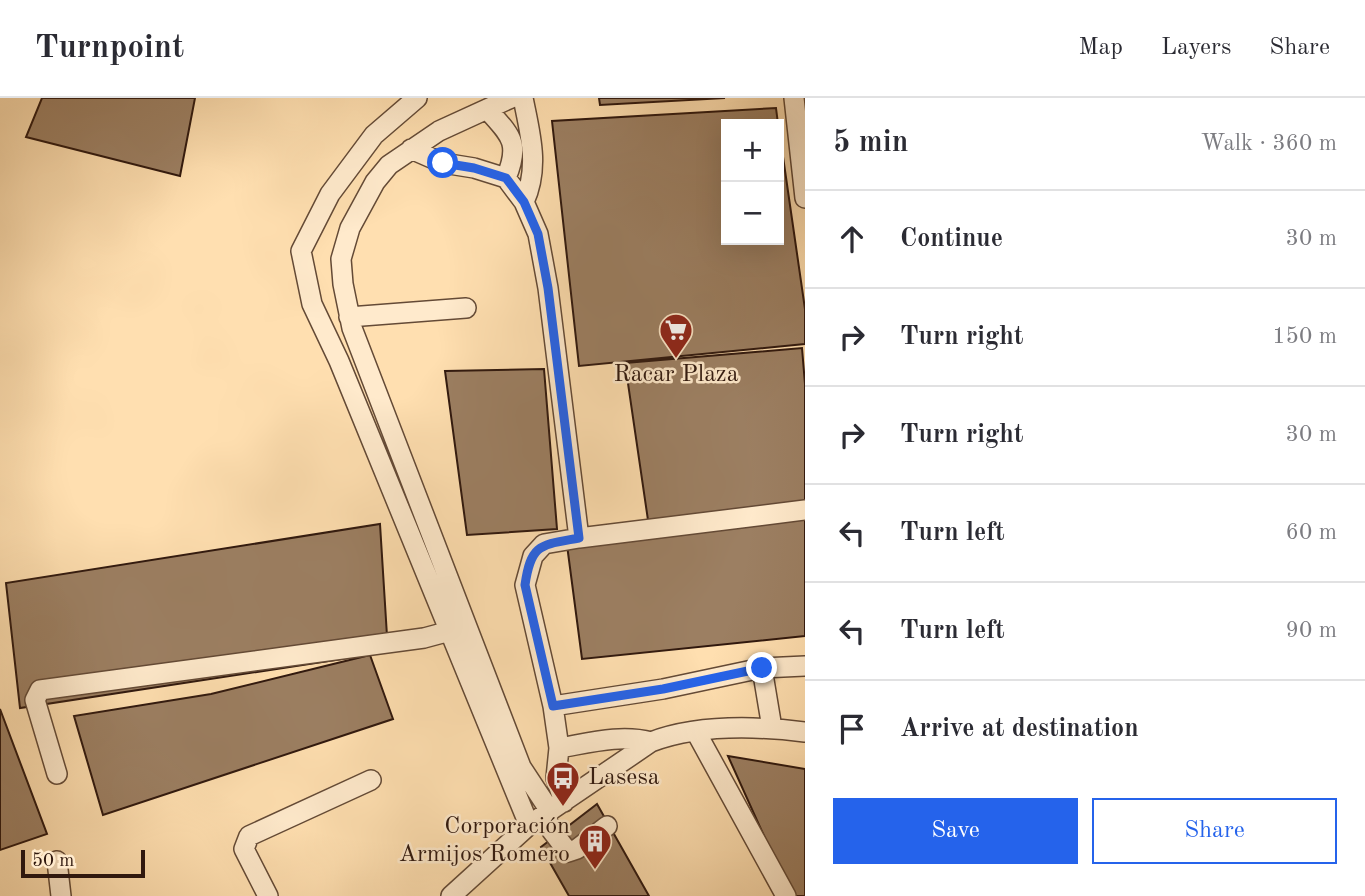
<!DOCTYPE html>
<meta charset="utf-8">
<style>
body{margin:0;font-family:"Old Standard TT",serif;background:#f7f7f7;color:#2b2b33}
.controls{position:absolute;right:21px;top:21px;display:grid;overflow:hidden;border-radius:0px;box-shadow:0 7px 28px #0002}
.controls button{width:63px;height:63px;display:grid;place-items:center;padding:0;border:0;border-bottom:2px solid #e1e1e2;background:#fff;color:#2b2b33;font:35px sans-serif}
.scale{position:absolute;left:21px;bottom:18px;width:124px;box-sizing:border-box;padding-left:7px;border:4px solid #30180e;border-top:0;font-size:19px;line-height:24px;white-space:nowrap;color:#30180e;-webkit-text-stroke:5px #ffeacc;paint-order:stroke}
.stop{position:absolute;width:21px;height:21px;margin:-16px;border:5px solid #2563eb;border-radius:50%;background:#fff}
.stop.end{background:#2563eb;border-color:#fff;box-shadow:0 2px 7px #0008}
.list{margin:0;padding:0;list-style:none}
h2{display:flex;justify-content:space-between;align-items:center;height:91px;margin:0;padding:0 28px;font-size:30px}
h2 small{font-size:23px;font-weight:400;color:#7c7c81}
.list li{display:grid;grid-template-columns:46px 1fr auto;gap:21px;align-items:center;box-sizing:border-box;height:98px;padding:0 28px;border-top:2px solid #e1e1e2}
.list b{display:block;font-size:26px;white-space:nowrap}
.list em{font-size:23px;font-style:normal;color:#7c7c81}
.actions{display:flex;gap:14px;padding:21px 28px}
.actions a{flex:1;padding:16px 0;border:2px solid #2563eb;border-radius:0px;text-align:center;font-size:24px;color:#2563eb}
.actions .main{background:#2563eb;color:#fff}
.icon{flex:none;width:38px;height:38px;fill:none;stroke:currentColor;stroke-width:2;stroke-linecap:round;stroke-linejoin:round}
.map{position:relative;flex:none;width:805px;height:798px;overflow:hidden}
header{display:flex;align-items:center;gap:42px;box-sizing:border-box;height:98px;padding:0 35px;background:#fff;border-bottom:2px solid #e1e1e2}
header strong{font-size:33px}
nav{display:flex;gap:38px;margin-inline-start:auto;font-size:24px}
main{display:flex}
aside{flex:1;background:#fff}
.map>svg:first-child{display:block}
</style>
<header>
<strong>Turnpoint</strong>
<nav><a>Map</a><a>Layers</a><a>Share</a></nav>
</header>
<main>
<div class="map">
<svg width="805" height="798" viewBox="0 0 805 798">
<rect width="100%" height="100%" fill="#ffdfb0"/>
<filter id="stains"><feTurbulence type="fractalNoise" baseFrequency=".00286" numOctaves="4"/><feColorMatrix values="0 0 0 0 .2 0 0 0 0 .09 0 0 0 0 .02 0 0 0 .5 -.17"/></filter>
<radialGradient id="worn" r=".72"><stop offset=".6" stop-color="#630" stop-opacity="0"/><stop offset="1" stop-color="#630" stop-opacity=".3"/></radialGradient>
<!-- building -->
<path fill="#9c7f62" stroke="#30180e" stroke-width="2" d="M42,0H195L180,78L26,39Z
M599,0H725L600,7Z
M776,10L778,26H726V142H779V31L805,211V246L579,268L552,23Z
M802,250L805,286V416L649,429L625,265Z
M544,271L557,431L467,437L445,273Z
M805,419V538L582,561L567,447Z
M380,426L388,554L20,610L6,485Z
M370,557L393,621L103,717L74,618L211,596Z
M0,611L47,736L0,752Z
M728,658L805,671V798H791Z
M597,706L649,798H569L541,749Z"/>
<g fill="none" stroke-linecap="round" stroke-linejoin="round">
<defs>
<path id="minor" d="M417,0L374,37L330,96L301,153L312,206L339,263L529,727
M511,0L439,33L389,67L375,84L350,130L341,161L343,186L352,230L521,669L550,713
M523,0C530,35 540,69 524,104
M794,0L805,100
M487,11C510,37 521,44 506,80
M411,51L443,65L474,70L506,80L524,104L538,136L548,190L579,440
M349,219L466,210
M762,570L772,630
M553,608L663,591L762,570L805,568
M696,634L786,798
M559,650C589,645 621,636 651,644
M57,676L35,602L40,592L424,540L450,533
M564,704L556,680L559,650L553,608L525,487L533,458L544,446L579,440L805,412
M544,717L552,733L568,754L577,751L607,728
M57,763L61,798
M268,798L244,751L249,738L371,682
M451,798L529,727L651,644C698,626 756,628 805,634"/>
</defs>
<!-- minor casing -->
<use href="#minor" stroke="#644a36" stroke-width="22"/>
<!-- minor -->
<use href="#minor" stroke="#ffeacc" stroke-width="19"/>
</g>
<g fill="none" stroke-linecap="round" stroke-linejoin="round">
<!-- route -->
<path stroke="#2563eb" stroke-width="9" d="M443,65L474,70L506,80L524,104L538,136L548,190L579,440C541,447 531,445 525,487L553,608L663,591L762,570"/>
</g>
<!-- icons -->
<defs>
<symbol id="supermarket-pin" viewBox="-11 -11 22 30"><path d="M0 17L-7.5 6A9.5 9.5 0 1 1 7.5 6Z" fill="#8f2418" stroke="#ffeacc"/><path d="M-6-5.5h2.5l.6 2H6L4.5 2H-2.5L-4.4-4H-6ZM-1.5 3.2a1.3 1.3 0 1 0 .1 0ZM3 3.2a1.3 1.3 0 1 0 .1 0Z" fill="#fff"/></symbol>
<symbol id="bus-pin" viewBox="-11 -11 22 30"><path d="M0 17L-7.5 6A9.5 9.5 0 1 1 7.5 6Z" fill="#8f2418" stroke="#ffeacc"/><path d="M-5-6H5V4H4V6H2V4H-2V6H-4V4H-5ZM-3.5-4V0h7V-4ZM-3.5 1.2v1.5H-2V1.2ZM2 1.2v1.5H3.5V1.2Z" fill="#fff"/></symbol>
<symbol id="building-pin" viewBox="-11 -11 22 30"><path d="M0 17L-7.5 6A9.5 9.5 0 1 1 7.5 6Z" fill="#8f2418" stroke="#ffeacc"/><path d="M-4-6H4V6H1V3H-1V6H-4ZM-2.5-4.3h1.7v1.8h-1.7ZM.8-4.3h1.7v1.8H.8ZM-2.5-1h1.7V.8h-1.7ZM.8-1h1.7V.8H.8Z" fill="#fff"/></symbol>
</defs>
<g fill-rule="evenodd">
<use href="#supermarket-pin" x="657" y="213" width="38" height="52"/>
<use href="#bus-pin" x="544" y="661" width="38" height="52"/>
<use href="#building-pin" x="576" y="724" width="38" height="52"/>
</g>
<g text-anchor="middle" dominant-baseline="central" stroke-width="5" stroke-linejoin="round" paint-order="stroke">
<!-- poi labels -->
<g font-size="24" fill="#30180e" stroke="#ffeacc">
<text x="676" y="277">Racar Plaza</text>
<text x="588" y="680" text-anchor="start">Lasesa</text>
<text x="570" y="729" text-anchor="end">Corporación<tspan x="570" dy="28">Armijos Romero</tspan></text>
</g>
</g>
<rect width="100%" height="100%" filter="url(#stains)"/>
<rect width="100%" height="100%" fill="url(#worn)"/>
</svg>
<div class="controls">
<button>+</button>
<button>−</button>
</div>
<div class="scale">50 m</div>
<div class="stop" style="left:443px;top:65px"></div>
<div class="stop end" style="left:762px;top:570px"></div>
</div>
<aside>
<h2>5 min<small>Walk · 360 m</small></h2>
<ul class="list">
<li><svg class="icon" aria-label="ahead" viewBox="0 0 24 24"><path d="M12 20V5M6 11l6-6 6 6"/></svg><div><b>Continue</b></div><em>30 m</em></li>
<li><svg class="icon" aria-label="right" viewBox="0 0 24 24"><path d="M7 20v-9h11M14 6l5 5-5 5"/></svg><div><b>Turn right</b></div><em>150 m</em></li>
<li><svg class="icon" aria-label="right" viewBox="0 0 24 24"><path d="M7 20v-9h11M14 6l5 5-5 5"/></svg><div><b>Turn right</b></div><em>30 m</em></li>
<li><svg class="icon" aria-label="left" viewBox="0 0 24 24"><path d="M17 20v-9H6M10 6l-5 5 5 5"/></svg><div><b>Turn left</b></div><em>60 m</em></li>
<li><svg class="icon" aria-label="left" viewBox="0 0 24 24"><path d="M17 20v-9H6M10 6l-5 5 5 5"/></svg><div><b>Turn left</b></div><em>90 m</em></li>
<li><svg class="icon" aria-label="arrive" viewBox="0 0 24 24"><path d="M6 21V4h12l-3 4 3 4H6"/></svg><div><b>Arrive at destination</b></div></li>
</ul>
<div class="actions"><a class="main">Save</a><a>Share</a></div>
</aside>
</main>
